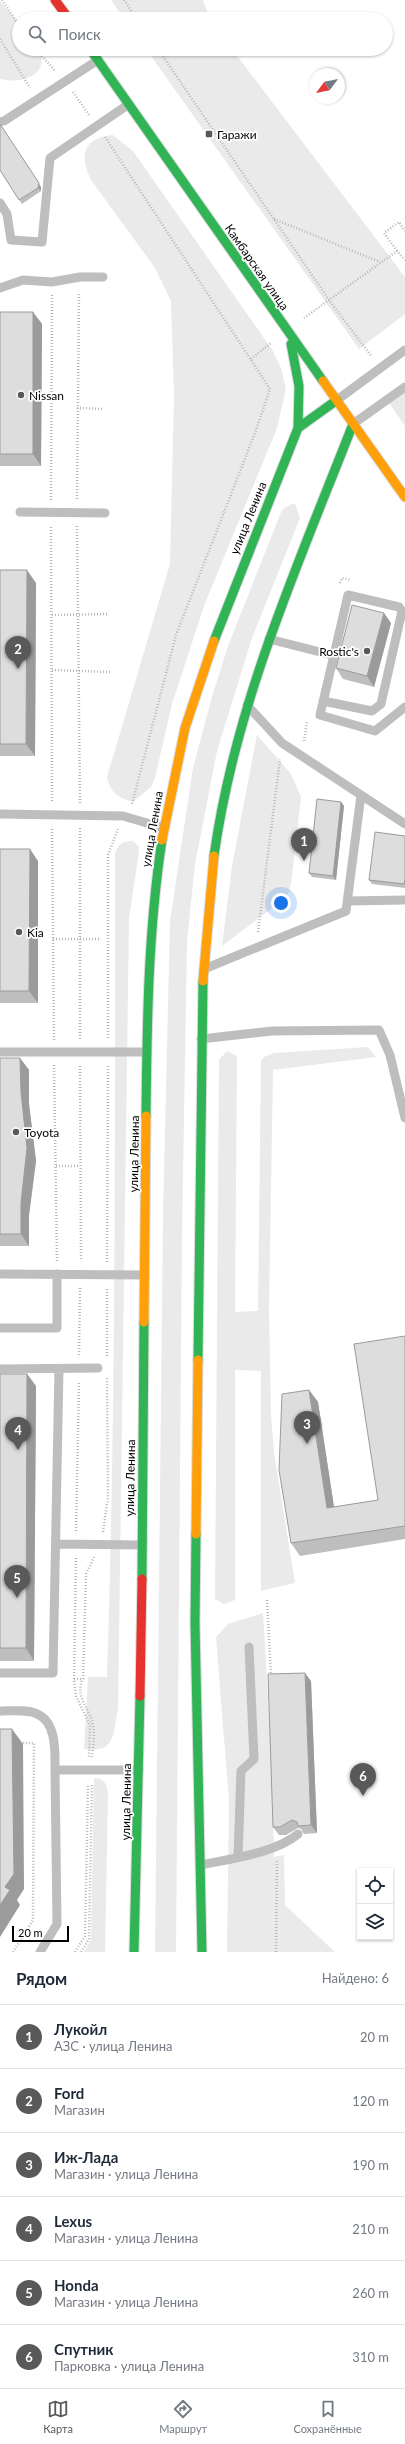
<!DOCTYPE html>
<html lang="ru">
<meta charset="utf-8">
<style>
body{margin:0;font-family:Lato,sans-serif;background:#f6f6f7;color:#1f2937}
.controls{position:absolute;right:12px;bottom:12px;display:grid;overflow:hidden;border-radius:0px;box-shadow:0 1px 3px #0004}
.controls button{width:36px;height:36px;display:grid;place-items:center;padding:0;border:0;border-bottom:1px solid #e0e1e3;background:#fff;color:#1f2937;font:20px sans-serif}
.compass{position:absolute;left:309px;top:68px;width:36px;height:36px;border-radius:50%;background:#fff;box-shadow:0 1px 3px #0004;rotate:238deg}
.scale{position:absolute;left:12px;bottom:10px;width:57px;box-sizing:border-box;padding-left:4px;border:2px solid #000;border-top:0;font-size:11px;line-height:14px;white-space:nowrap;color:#000;-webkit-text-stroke:3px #fff;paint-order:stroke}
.you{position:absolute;left:281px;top:903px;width:14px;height:14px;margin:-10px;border:3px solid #fff;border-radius:50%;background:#1a73e8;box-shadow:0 0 0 6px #1a73e833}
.badge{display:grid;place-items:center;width:26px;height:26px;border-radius:50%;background:#595959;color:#fff;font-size:13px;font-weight:700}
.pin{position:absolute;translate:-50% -33px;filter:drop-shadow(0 1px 2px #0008)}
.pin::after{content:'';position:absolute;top:21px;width:14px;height:12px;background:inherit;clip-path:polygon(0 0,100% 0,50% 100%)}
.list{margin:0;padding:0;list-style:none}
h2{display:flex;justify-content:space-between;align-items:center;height:52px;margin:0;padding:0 16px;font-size:17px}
h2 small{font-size:13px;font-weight:400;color:#747a83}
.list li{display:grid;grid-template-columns:26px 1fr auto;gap:12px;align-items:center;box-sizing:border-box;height:64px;padding:0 16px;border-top:1px solid #e0e1e3}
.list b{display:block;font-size:15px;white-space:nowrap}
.list p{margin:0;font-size:13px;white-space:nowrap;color:#747a83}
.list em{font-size:13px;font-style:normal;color:#747a83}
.icon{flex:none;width:22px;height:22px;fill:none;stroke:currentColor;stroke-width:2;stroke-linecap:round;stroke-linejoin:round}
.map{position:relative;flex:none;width:405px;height:1952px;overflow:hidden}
.search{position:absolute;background:#fff;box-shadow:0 1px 3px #0004;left:12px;right:12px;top:12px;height:44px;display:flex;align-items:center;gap:10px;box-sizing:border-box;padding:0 14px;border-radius:22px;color:#747a83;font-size:15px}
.sheet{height:436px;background:#fff}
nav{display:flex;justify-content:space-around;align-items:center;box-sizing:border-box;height:56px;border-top:1px solid #e0e1e3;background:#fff;font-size:11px;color:#747a83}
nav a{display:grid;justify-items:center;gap:2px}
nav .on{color:#595959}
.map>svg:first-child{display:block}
</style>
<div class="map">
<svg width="405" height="1952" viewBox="0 0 405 1952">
<rect width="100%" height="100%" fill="#fff"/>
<!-- green -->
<path fill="#eaeaea" d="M111,0H203L210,19H124Z
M0,1L19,23V49H39C51,76 20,84 0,79Z
M146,49H232L405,277V314L359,349Z
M113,135L133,151L273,351L281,368L286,389L277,428L204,606L172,704L155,778L151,787L133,802C119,798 110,793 107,777L170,564L174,395L171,301L155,268L91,180C79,155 83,138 113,135Z
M405,391V426L389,403Z
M291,504H295L300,518L252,638L217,751L195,864L187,941L182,1235L176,1952H155L163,1216L170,921L193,768L211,700L228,646L282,510Z
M257,735L291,774L301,797L291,884L289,892L284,899L222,946L232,866Z
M133,841L139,847V851L129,919L118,1709C113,1733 116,1754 84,1749L88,1677H107C116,1403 115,1129 115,855C117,845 122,841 133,841Z
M368,1047L376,1057L273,1070L269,1309L271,1415L274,1452L295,1583L261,1591V1371L235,1370V1600L224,1604L215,1599L219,1060L227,1051L237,1056L235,1312L258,1311L261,1061L264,1057L274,1053Z
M263,1613L272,1767L274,1857L284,1855L285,1905L335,1952H227L229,1801L216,1637L228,1624Z
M94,1778C104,1778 107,1784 108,1793L105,1952H84L91,1940Z"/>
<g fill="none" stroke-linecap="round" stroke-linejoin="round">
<defs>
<path id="fast" d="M90,49L323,381
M291,344L299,386L298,428
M214,641L298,428L337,400
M214,856C235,704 298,565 353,424
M146,1116C147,1023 148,932 162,840
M198,1360L203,981
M196,1534L195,1623L202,1952
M142,1579L144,1322
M134,1952L140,1696"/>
<path id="slow" d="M323,381L405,497
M162,840L185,728L214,641
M203,981L214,856
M144,1322L146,1116
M196,1534L198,1360"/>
<path id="jam" d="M55,0L69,19
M140,1696L142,1579"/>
</defs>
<!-- fast casing -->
<use href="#fast" stroke="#dbdbdb" stroke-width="11"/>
<!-- slow casing -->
<use href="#slow" stroke="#dbdbdb" stroke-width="11"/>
<!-- jam casing -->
<use href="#jam" stroke="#dbdbdb" stroke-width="11"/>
<!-- path -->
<path stroke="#b8b8b8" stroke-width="2.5" stroke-dasharray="1 2" stroke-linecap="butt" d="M2,0L19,25
M124,0L137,19
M0,39L30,88
M36,49L55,71
M158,49L329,300L372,357
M73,92L89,115
M105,137L270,389L255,433L176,635L132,804
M274,219L380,262
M397,251L384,233L399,222L405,231
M304,318L397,251L405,260
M251,359L271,343
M77,408L104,409
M77,499L79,292
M51,500L52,295
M77,526L80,803
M51,527L52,802
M340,583L342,578L351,580
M52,615L108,614
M52,670L110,672
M304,741L307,722
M80,828V1039
M52,829L54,1040
M258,932L280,759
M53,939H99
M108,1038V855L118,829
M54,1065L57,1262
M80,1066L81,1261
M56,1166H80
M107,1262L108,1065
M107,1289V1358
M79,1355L80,1288
M76,1531L79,1382
M103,1532L108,1497L107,1377
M76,1558L74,1679L76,1696L90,1725L89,1757
M267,1600L271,1676
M74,1679H83
M92,1757C93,1747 95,1735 93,1725C90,1709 74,1696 83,1679L86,1574L94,1557
M13,1952L33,1920L34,1743H18
M75,1952L85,1936L88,1784
M81,1952L89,1939L92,1784
M276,1952L277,1861"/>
<!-- lane -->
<path stroke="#bebebe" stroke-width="9" d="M0,122L4,121L98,60
M0,203L7,214L11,240L42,242L50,158L129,104
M0,288L23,280L52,282L80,277H103
M337,400L405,350
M353,424L405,387
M20,512L105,513
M405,615L399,607L348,595L320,715L375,731L405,707
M269,639L332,655
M323,701L372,711L381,704L402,611
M361,795L405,824
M0,814L123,816L164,828
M348,901L405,900
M204,969L346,911L361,795L282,743L247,705
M201,1039L272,1031L379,1030L390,1055L405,1118
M0,1052H147
M0,1274L145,1275
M0,1328H57V1274
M0,1369L98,1368
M56,1544L142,1545
M0,1673H53L59,1369
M0,1711C11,1711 28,1709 37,1714C57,1722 55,1753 55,1770H139
M238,1857L241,1771L254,1759L249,1647
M201,1865C229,1859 276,1853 298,1834
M40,1952L57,1924L55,1770"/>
<!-- fast -->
<use href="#fast" stroke="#30b455" stroke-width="9"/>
<!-- slow -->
<use href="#slow" stroke="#ff9f0a" stroke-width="9"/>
<!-- jam -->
<use href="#jam" stroke="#e5322d" stroke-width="9"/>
</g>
<!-- wall -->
<path fill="#bebebe" d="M0,170L41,187V191L22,204Z
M0,312H33L42,324L41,466H0Z
M0,570L36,583L35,756H0Z
M391,623L374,687L343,679L336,668Z
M341,802L344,806L336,880L312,877L309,873Z
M405,836V888L372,884L369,880Z
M0,849L38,861V1003H0Z
M0,1058H20L29,1070V1104L36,1161L29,1215V1246H0Z
M405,1336V1539L300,1556L291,1543L309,1390L318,1402L334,1507L378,1500Z
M0,1374H27L36,1386L34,1661H0Z
M311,1681L317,1833L304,1834L301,1829L298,1828L286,1835H279L273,1827Z"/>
<!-- shaded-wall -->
<path fill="#9b9b9b" d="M0,124L41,187V191L38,188Z
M33,312L42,324L41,466L33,454Z
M27,570L36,583L35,756L26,744Z
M384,613L391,623L374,687L367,676Z
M341,802L344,806L336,880L333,876Z
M30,849L38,861V1003L29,991Z
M20,1058L29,1070V1104L36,1161L29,1215V1246L21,1234Z
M27,1374L36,1386L34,1661L26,1648Z
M309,1390L318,1402L336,1520L327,1508Z
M305,1673L311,1681L317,1833L311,1825Z
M12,1729L23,1744L24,1889L17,1900L20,1905L0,1937V1905Z"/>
<!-- building -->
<path fill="#ddd" stroke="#9b9b9b" d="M0,124L39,183L38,188L19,200L0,170Z
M0,312H33V454H0Z
M0,570H27L26,744H0Z
M352,605L384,613L367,676L336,668Z
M317,799L341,802L333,876L309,873Z
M375,832L405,836V879L404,884L369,880Z
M0,849H30L29,991H0Z
M0,1058H20L21,1092L27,1148L21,1203V1234H0Z
M405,1336V1526L291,1543L279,1470L282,1394L309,1390L327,1508L378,1500L354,1344Z
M0,1374H27L26,1648H0Z
M305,1673L311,1825L298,1826L297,1822L292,1820L280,1827H273L268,1674Z
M0,1729H12L14,1874L5,1887L10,1890L0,1905Z"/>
<!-- markers -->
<g fill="#595959" stroke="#fff" stroke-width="1.5">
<rect x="205" y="130" width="8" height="8" rx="2"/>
<circle cx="21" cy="395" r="4"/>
<circle cx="367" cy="651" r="4"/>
<circle cx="19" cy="932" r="4"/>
<circle cx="16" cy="1132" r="4"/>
</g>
<g text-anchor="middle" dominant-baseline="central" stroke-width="3.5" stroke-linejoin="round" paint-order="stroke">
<!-- poi labels -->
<g font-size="12" fill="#000" stroke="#fff" text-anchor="start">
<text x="217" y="134">Гаражи</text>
<text x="29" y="395">Nissan</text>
<text x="359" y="651" text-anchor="end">Rostic's</text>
<text x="27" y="932">Kia</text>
<text x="24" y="1132">Toyota</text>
</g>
<!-- street labels -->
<g font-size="12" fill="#000" stroke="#fff">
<text transform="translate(257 267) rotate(55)">Камбарская улица</text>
<text transform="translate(248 518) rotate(-68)">улица Ленина</text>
<text transform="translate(152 829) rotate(-80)">улица Ленина</text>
<text transform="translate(134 1154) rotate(-89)">улица Ленина</text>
<text transform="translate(130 1478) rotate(-89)">улица Ленина</text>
<text transform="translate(126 1802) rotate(-89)">улица Ленина</text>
</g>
</g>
</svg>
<div class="controls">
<button><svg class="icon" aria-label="locate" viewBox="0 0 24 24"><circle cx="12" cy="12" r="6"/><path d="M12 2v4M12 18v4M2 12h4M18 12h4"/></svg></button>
<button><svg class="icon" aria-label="layers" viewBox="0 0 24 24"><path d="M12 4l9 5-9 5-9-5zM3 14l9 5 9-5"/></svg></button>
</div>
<svg class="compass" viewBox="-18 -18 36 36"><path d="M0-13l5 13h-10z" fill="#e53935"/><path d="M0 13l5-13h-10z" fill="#747a83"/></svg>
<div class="scale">20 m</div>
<div class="you"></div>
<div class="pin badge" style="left:304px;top:861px">1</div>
<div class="pin badge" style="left:18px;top:669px">2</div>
<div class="pin badge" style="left:307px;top:1444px">3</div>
<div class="pin badge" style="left:18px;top:1450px">4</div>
<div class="pin badge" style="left:17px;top:1598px">5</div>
<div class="pin badge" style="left:363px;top:1796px">6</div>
<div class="search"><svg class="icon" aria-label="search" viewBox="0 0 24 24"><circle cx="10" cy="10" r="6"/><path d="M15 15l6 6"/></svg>Поиск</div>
</div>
<section class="sheet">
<h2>Рядом<small>Найдено: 6</small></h2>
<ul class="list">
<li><span class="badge">1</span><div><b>Лукойл</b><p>АЗС · улица Ленина</p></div><em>20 m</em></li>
<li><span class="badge">2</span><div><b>Ford</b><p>Магазин</p></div><em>120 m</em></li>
<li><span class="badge">3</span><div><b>Иж-Лада</b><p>Магазин · улица Ленина</p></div><em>190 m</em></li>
<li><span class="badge">4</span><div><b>Lexus</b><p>Магазин · улица Ленина</p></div><em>210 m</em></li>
<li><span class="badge">5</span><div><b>Honda</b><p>Магазин · улица Ленина</p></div><em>260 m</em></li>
<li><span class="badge">6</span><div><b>Спутник</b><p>Парковка · улица Ленина</p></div><em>310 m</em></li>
</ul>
</section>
<nav>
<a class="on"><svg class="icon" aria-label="map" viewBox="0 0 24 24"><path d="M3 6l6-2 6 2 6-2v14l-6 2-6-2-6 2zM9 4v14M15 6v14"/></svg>Карта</a>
<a><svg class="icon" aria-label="directions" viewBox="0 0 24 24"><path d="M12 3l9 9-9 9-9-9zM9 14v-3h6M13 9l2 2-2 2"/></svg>Маршрут</a>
<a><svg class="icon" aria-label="saved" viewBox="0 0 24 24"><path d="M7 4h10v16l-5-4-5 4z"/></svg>Сохранённые</a>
</nav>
